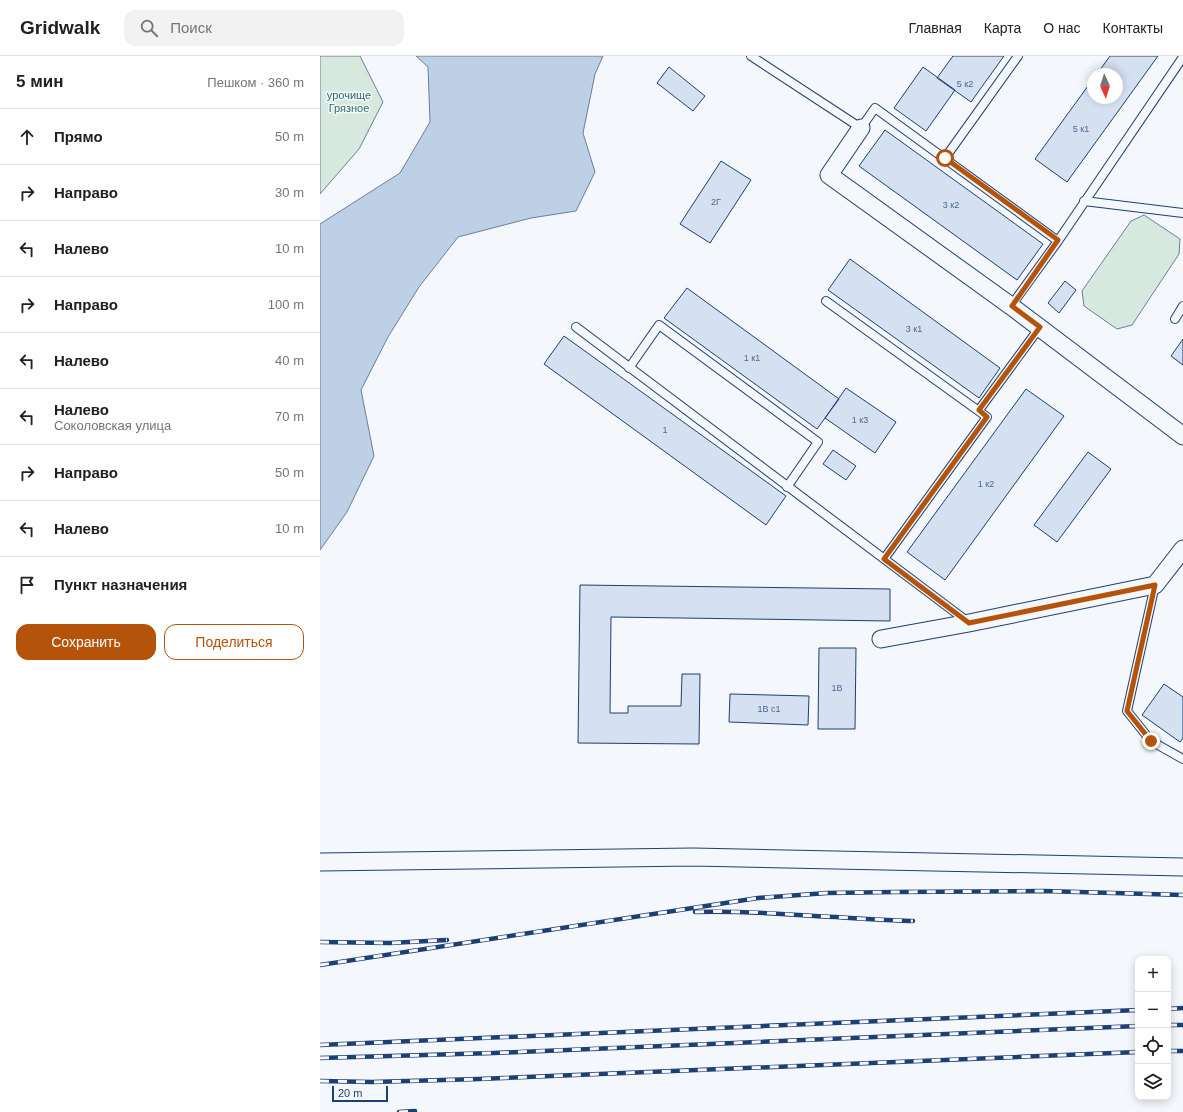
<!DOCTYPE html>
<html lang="ru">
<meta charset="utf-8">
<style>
body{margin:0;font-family:Helvetica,sans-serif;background:#f2f2f2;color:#202124}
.controls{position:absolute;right:12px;bottom:12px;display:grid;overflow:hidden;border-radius:8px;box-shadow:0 2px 10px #0003}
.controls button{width:36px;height:36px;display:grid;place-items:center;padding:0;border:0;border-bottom:1px solid #e0e0e0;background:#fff;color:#202124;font:20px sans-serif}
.compass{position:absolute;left:767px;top:12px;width:36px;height:36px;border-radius:50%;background:#fff;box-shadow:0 2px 10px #0003;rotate:176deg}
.scale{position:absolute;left:12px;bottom:10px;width:56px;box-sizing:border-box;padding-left:4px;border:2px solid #1d3f73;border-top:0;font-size:11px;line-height:14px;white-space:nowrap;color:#1d3f73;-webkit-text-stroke:3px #f4f7fb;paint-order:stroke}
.stop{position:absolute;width:12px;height:12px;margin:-9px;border:3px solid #b45309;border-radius:50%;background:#fff}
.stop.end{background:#b45309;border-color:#fff;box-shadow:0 1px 4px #0008}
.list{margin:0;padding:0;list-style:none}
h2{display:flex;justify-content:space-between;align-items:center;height:52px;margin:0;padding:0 16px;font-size:17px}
h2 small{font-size:13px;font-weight:400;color:#757577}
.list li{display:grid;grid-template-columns:26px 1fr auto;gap:12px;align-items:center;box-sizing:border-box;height:56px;padding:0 16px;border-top:1px solid #e0e0e0}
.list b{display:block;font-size:15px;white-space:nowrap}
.list p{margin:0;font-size:13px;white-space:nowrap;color:#757577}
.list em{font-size:13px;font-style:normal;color:#757577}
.actions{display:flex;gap:8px;padding:12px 16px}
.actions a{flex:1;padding:9px 0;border:1px solid #b45309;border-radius:12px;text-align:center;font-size:14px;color:#b45309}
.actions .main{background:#b45309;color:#fff}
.icon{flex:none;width:22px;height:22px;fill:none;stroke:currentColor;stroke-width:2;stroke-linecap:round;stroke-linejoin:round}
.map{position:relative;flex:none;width:863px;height:1056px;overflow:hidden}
header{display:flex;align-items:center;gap:24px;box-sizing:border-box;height:56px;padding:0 20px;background:#fff;border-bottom:1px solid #e0e0e0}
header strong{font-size:19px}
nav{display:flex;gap:22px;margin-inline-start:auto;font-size:14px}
.search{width:280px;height:36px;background:#f2f2f2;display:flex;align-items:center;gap:10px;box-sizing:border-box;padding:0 14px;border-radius:12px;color:#757577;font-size:15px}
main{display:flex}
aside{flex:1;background:#fff}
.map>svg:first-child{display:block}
</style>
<header>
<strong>Gridwalk</strong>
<div class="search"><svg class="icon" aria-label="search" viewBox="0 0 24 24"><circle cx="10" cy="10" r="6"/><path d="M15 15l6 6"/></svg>Поиск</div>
<nav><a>Главная</a><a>Карта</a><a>О нас</a><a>Контакты</a></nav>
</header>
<main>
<aside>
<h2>5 мин<small>Пешком · 360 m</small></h2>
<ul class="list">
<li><svg class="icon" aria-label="ahead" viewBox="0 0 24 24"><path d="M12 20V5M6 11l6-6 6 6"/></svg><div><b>Прямо</b></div><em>50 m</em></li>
<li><svg class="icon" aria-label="right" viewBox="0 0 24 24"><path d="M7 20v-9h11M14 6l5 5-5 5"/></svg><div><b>Направо</b></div><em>30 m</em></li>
<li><svg class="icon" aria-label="left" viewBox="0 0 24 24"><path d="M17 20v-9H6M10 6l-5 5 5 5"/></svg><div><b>Налево</b></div><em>10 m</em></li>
<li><svg class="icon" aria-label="right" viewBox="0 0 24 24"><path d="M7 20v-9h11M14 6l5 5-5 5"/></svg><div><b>Направо</b></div><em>100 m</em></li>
<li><svg class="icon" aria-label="left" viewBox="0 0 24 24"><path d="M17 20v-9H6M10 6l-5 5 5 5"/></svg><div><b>Налево</b></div><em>40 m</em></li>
<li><svg class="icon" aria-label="left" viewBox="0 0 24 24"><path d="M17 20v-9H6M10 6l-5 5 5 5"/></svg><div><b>Налево</b><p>Соколовская улица</p></div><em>70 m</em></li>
<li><svg class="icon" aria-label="right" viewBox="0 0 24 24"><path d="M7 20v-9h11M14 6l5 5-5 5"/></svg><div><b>Направо</b></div><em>50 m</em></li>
<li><svg class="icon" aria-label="left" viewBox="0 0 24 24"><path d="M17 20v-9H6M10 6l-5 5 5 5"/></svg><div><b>Налево</b></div><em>10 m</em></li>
<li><svg class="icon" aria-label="arrive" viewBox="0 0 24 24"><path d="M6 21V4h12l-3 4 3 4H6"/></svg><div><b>Пункт назначения</b></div></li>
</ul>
<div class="actions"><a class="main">Сохранить</a><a>Поделиться</a></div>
</aside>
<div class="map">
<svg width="863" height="1056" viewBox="0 0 863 1056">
<rect width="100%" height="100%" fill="#f4f7fb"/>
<!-- green -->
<path fill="#d7e8df" stroke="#687fa3" d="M0,0H40L63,46L39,93L0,138Z
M824,159L860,183L859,198L812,269L797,273L764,250L762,235L811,165Z"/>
<!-- water -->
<path fill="#bed0e5" stroke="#687fa3" d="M96,0H283L275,18L263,77L275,116L256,155L211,162L138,181L99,231L68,281L41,334L54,400L27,456L0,494V168L80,117L110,66L108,11Z"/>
<!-- building -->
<path fill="#d5e0f0" stroke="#1d3f73" d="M633,0H684L651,46L617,22Z
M790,0H838L747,126L715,103L773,23V42H797V18H777Z
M349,11L385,40L373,55L337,27Z
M603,11L635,34L606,75L574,52Z
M565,74L723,188L697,224L539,110Z
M401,105L431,124L390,187L360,168Z
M530,203L680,312L659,342L508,234Z
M745,225L756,234L739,257L728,247Z
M367,232L519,343L497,373L344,262Z
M244,280L466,440L446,469L224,308Z
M863,283V309L851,300Z
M526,332L576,366L555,397L505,362Z
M706,333L744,360L625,524L587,496Z
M513,394L536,410L526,424L503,408Z
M768,396L791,413L737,486L714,469Z
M260,529L570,533V565L291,561L290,657H308V650H361L362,618H380L379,688L258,687Z
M499,592H536L535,673H498Z
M844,628L863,641V682L860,686L822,659Z
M410,638L489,640L488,669L409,666Z"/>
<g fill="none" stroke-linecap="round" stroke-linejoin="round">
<defs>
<path id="service" d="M431,0L541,72L555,52L738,185L691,250
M625,102L698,0
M764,145L863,157
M738,185L863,1
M506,245L667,361L564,503
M855,263L863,250
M256,271L648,566
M309,312L339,269L498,386L467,431
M659,354L720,271
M835,529L807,655L831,685L863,703"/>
<path id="minor" d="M541,72L509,119L691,250L863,380
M561,583L649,567L835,529L863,493
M0,806L373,801L863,811"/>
</defs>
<!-- service casing -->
<use href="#service" stroke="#1d3f73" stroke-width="10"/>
<!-- minor casing -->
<use href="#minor" stroke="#1d3f73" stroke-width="19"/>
<!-- service -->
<use href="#service" stroke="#f4f7fb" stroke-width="8"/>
<!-- minor -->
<use href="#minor" stroke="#f4f7fb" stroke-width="17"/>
<defs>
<path id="rail" d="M375,856C423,854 469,859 516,861C542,863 568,864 593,865
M0,886L70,887L127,884
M0,909L438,842L507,837L575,836L724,835L863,839
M848,953L863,952
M848,969H863
M0,989L818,954
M848,995H863
M0,1002L174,997L818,970
M0,1025L52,1026L159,1023L818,996
M79,1056L95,1055"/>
</defs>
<!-- rail casing -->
<use href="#rail" stroke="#1d3f73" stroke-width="4.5"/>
<!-- rail -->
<use href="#rail" stroke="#f4f7fb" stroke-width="3" stroke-dasharray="9" stroke-linecap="butt"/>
</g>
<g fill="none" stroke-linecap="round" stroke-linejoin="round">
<!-- route -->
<path stroke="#b45309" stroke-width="5" d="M625,102L738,184L692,250L720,271L659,354L667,361L564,503L649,567L835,529L807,655L831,685"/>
</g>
<g text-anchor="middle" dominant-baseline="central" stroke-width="3" stroke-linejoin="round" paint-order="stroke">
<!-- number labels -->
<g font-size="9" fill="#4b6792">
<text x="645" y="28">5 к2</text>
<text x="761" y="73">5 к1</text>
<text x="396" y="146">2Г</text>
<text x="631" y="149">3 к2</text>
<text x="594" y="273">3 к1</text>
<text x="432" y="302">1 к1</text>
<text x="540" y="364">1 к3</text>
<text x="345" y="374">1</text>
<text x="666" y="428">1 к2</text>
<text x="517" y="632">1В</text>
<text x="449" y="653">1В с1</text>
</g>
<!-- park labels -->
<g font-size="11" fill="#2c6c60" stroke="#f4f7fb">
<text x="29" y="39">урочище<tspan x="29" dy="13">Грязное</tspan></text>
</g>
</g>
</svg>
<div class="controls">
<button>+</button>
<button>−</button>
<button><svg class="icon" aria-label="locate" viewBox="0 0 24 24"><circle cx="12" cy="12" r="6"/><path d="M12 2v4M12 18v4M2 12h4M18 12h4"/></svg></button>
<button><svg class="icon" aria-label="layers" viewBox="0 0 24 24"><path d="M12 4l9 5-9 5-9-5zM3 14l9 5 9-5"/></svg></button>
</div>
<svg class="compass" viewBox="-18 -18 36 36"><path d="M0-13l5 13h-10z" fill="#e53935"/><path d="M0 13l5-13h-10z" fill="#757577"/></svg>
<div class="scale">20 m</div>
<div class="stop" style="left:625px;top:102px"></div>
<div class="stop end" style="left:831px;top:685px"></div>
</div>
</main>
